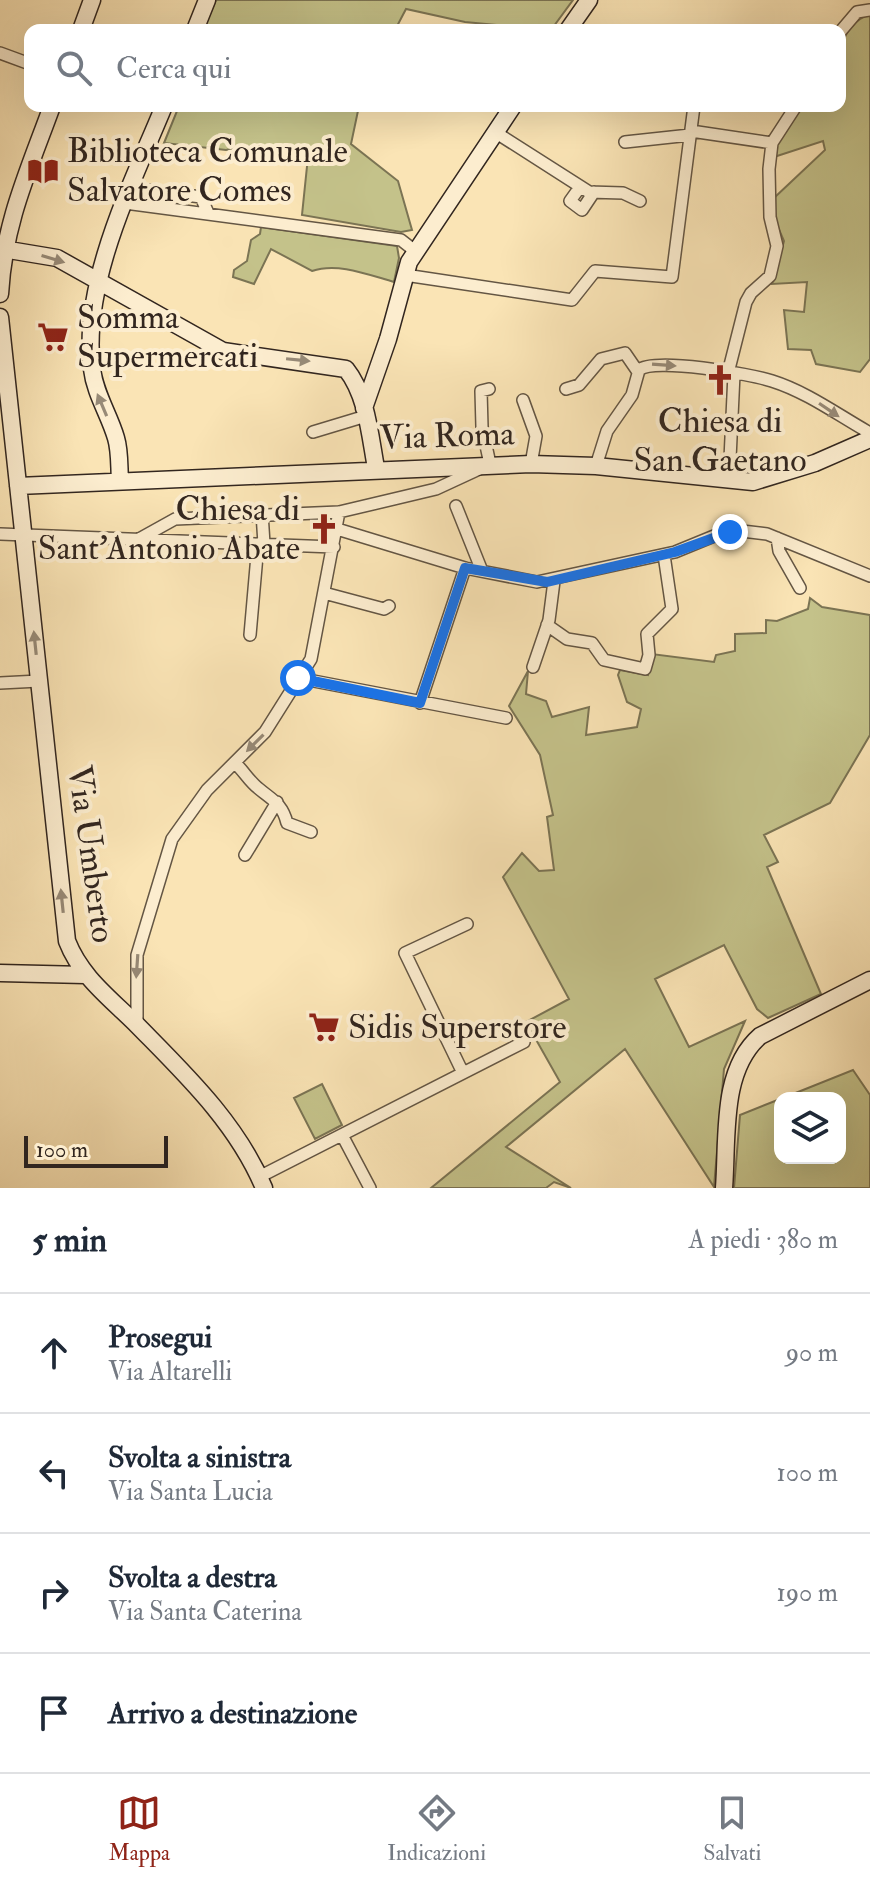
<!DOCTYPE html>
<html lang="it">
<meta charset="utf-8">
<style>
body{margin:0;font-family:"IM FELL Double Pica",serif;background:#f2f2f3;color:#1f2937}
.controls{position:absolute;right:24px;bottom:24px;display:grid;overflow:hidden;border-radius:16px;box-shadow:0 8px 32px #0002}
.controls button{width:72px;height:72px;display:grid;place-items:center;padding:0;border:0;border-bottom:2px solid #e0e1e3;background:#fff;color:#1f2937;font:40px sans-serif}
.scale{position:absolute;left:24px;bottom:20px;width:144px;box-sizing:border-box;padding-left:8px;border:4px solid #32261f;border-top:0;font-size:22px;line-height:28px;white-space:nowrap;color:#32261f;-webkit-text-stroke:6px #fcedcf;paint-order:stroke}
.stop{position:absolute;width:24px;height:24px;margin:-18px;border:6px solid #1a73e8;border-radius:50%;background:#fff}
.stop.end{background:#1a73e8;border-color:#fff;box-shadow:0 2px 8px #0008}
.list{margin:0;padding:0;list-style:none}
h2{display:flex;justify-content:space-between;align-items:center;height:104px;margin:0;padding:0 32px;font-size:34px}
h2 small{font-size:26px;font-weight:400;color:#747a83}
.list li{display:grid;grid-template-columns:52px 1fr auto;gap:24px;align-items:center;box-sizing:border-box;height:120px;padding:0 32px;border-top:2px solid #e0e1e3}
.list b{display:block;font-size:30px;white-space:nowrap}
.list p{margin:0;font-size:26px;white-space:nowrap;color:#747a83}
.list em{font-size:26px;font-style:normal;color:#747a83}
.icon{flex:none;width:44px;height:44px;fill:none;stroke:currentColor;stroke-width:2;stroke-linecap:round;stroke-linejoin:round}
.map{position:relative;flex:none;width:870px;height:1188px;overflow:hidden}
.search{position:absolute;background:#fff;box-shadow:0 8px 32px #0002;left:24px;right:24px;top:24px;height:88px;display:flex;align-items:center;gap:20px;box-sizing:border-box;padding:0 28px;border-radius:16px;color:#747a83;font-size:30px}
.sheet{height:584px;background:#fff}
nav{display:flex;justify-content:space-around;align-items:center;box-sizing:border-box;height:112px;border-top:2px solid #e0e1e3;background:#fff;font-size:22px;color:#747a83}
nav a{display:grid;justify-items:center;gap:4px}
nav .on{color:#8f2418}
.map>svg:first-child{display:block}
</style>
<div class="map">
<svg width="870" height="1188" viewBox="0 0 870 1188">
<rect width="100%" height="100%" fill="#fae4b5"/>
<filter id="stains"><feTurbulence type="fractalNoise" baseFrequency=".0025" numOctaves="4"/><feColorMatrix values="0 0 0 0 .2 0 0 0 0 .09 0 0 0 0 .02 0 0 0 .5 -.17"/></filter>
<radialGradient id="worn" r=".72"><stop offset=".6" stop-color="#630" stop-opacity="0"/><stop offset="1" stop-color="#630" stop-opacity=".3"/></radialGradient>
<!-- green -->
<path fill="#c4c28a" stroke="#7b7454" stroke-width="2" d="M216,0H573L551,30L465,22L406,9L395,30H203Z
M870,14V359L860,372L816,364L811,350L788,349L784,310L804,312L807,282L772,284L784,241L774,218V198L825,150L823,141L774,157L778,136L803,106H840C840,72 831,29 870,14Z
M179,106H359L351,144L398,181L412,230L401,232L302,215L309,147L243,146L226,150L164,143Z
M261,227L397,246L399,258L394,282C369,275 338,262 312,271L271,249L254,284L233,277L234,270L247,261L251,240L260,234Z
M810,598L822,607L870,615V735L830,803L764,835L778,862L767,867L821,994L768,1018L757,1009L724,945L655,979L689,1047L745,1021L724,1069L714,1187L625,1049L506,1147L571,1188L554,1182L546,1188H431L560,1082L526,1022L569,999L503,877L522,853L539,871L554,870L547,817L553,815L540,755L509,706L528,671L526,694L546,701L552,717L589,707L586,735L637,727L641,709L627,702L618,675L620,670L648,675L652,654L714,662L716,655L735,651V634L766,633V620L777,621L808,609Z
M853,1070L870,1095V1188H734L740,1115L780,1099V1158H840V1098H783Z
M322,1084L342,1125L315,1139L294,1098Z"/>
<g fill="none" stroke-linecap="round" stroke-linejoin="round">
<defs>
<path id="street" d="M840,32L857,12L870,10
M0,53L30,64
M691,131L772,143
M495,132L589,192L623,193L640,201
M625,142L690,135
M580,187L570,201L582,210L594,192
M131,188L201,197L208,213
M125,203L401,240L415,251
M405,275L572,300L595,271L672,277L694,106
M728,373L746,302L751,293L770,276L777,246L770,217L769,169L772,143L796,106
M566,389L579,385L601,359L625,353L638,372
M523,400L536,436L531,464
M313,432L366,416
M596,466L607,431L632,395L639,370C653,357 751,374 772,381C807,392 838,415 870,433
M729,480L734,374
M456,506L482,571
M262,513L264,544
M337,529L465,568L537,582L675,552L714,536L742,531L767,534L870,576
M0,534L334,547
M777,538L779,551L800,588
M139,539L175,519L339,512L436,489L490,464L482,427L481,391L489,389
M324,593L384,609L389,606
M547,625L567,639L592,643L604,660L645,669L649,655L647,634L672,609L664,555
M250,635L258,544
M533,667L549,620L554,581
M298,678L506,718
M0,683L39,681
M420,703L465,568
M235,763C243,770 249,781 258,788C272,800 282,803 287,823L311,832
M245,855L277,802
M137,1025V955L172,839L207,790L265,732L311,659L339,512
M463,1073L405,953L467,924
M342,1135L370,1188
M259,1177L524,1042"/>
<path id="secondary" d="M81,30L92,0
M195,30L207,0
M568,30L589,0
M3,249L57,258L223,351L346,369C367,395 370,436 376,468
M0,294C4,223 28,172 52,106
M0,317L67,941C81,977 110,998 137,1025C185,1074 237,1123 264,1188
M364,408L388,339L409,262L513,106
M120,480C119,467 120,451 116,438C109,414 95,394 92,369C81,283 132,184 164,106
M18,486L531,464L596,466L753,482L815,463L870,439
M0,973L85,975
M724,1188C728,1138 720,1071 760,1036L870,980"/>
</defs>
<!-- street casing -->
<use href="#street" stroke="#645644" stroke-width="14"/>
<!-- secondary casing -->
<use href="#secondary" stroke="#32261f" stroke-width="19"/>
<!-- street -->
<use href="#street" stroke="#fcedcf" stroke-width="11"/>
<!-- secondary -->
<use href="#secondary" stroke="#fcedcf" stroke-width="16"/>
</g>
<!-- one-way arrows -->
<defs><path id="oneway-solid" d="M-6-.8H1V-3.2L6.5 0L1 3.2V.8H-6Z" transform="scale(2)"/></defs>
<g fill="#978a77">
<use href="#oneway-solid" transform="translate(53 259) rotate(17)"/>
<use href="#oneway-solid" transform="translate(298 360) rotate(6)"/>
<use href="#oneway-solid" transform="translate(664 365) rotate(4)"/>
<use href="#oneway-solid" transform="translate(102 405) rotate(-113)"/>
<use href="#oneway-solid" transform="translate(829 410) rotate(34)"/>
<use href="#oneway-solid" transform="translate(35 643) rotate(-96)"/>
<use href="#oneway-solid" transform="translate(255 743) rotate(135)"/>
<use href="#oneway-solid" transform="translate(62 901) rotate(-96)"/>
<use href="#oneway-solid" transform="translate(137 966) rotate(94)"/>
</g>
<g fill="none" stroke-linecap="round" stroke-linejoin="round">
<!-- route -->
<path stroke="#1a73e8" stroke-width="10" d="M298,678L420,703L465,568L547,582L675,552L730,532"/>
</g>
<!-- icons -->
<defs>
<symbol id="library-bare" viewBox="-9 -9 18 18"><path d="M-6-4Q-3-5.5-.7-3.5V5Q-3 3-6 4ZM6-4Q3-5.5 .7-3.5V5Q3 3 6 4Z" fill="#8f2418" stroke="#fcedcf" stroke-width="2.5" paint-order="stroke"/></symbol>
<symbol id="supermarket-bare" viewBox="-9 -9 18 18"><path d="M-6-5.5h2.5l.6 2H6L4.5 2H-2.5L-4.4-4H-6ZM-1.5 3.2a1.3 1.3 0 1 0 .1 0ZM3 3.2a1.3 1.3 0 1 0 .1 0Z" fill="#8f2418" stroke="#fcedcf" stroke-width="2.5" paint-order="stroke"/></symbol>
<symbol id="church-bare" viewBox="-9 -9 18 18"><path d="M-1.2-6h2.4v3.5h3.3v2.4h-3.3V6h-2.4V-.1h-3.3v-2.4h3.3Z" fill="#8f2418" stroke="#fcedcf" stroke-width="2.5" paint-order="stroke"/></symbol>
</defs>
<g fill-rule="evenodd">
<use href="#library-bare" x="21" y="149" width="44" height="44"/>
<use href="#supermarket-bare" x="31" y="315" width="44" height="44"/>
<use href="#church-bare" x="698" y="358" width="44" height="44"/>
<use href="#church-bare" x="302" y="507" width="44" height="44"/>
<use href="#supermarket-bare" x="302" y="1005" width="44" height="44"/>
</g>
<g text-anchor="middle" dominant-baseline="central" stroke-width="8" stroke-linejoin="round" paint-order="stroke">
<!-- poi labels -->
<g font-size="34" fill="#32261f" stroke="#fcedcf" text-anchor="start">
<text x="67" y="151">Biblioteca Comunale<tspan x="67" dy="39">Salvatore Comes</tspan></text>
<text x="77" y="317">Somma<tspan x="77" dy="39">Supermercati</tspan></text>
<text x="720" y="421" text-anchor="middle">Chiesa di<tspan x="720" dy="39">San Gaetano</tspan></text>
<text x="300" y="509" text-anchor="end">Chiesa di<tspan x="300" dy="39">Sant'Antonio Abate</tspan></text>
<text x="348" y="1027">Sidis Superstore</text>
</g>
<!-- street labels -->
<g font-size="34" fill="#32261f" stroke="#fcedcf">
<text transform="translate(447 436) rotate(-2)">Via Roma</text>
<text transform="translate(91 854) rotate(82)">Via Umberto</text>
</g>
</g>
<rect width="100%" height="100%" filter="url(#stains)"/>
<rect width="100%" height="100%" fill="url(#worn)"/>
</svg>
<div class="controls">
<button><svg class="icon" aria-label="layers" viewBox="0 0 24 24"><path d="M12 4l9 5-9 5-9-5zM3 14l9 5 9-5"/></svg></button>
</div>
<div class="scale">100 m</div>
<div class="stop" style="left:298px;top:678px"></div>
<div class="stop end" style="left:730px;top:532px"></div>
<div class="search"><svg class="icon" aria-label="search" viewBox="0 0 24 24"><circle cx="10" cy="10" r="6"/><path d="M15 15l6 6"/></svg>Cerca qui</div>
</div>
<section class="sheet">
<h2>5 min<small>A piedi · 380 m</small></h2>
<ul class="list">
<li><svg class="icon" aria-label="ahead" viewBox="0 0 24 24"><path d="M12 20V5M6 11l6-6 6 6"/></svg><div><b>Prosegui</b><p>Via Altarelli</p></div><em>90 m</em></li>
<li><svg class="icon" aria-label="left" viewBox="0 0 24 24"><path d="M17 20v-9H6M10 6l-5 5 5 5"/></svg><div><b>Svolta a sinistra</b><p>Via Santa Lucia</p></div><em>100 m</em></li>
<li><svg class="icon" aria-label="right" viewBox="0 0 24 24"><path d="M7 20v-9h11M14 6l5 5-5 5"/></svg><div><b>Svolta a destra</b><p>Via Santa Caterina</p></div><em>190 m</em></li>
<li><svg class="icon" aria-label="arrive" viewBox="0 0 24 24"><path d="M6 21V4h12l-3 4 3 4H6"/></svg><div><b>Arrivo a destinazione</b></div></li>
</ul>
</section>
<nav>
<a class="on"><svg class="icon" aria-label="map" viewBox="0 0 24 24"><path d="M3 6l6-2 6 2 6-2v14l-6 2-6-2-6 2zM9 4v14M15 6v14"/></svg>Mappa</a>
<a><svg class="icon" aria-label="directions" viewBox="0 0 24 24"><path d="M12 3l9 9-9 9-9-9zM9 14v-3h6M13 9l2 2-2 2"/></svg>Indicazioni</a>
<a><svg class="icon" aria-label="saved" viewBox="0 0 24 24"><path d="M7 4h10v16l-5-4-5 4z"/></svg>Salvati</a>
</nav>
